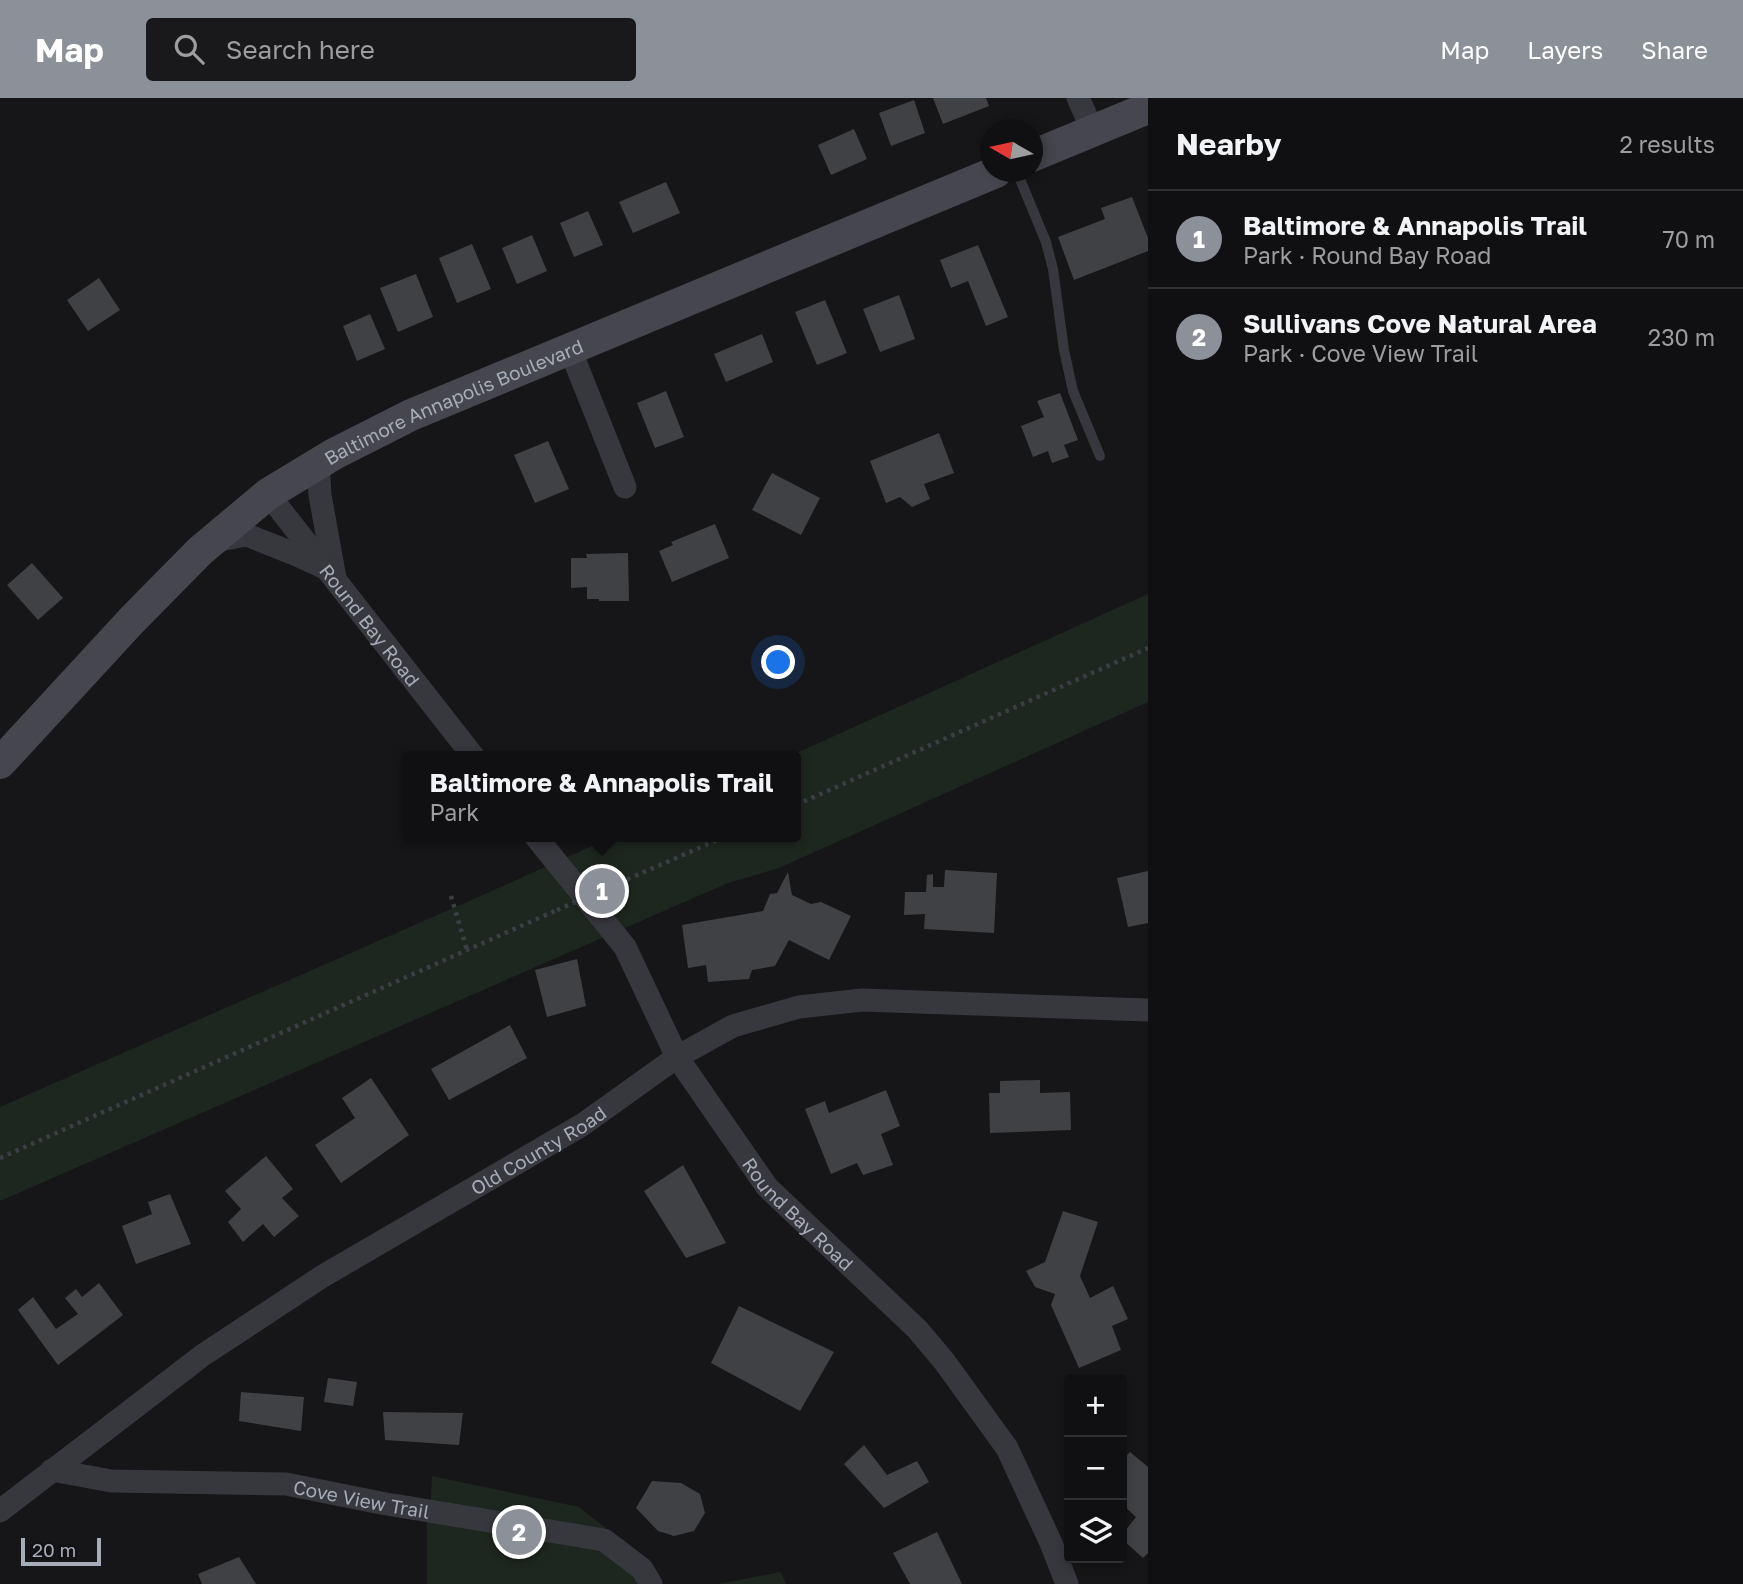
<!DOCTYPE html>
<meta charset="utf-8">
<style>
body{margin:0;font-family:"Golos Text",sans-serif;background:#19191b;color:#f1f3f6}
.controls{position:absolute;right:21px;bottom:21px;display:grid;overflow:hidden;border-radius:7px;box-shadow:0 4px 10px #0003}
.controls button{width:63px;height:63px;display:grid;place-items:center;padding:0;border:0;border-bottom:2px solid #303032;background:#101012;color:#f1f3f6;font:35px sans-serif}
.compass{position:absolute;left:980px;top:21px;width:63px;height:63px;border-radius:50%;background:#101012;box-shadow:0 4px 10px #0003;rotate:279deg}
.scale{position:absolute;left:21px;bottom:18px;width:80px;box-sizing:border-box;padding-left:7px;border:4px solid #a7acb9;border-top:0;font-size:19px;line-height:24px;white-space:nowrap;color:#a7acb9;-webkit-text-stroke:5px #111113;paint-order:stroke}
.you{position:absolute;left:779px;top:565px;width:24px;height:24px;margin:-18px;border:5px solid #fff;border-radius:50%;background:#1a73e8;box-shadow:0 0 0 10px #1a73e833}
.badge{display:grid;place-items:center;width:46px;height:46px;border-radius:50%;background:#8c9099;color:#fff;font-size:23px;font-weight:700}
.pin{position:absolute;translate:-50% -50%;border:4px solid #fff;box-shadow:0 2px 7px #0006}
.popup{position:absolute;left:402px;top:653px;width:399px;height:91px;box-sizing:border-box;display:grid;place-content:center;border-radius:7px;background:#101012;filter:drop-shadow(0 2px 5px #0005);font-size:23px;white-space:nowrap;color:#9c9d9f}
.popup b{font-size:26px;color:#f1f3f6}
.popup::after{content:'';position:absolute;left:50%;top:100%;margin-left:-14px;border:14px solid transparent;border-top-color:#101012}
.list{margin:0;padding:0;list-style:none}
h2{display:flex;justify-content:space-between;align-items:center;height:91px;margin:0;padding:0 28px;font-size:30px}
h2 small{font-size:23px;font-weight:400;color:#9c9d9f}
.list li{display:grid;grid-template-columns:46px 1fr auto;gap:21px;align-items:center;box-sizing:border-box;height:98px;padding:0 28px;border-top:2px solid #303032}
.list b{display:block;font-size:26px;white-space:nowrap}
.list p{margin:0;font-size:23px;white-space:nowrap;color:#9c9d9f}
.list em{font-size:23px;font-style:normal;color:#9c9d9f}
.icon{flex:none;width:38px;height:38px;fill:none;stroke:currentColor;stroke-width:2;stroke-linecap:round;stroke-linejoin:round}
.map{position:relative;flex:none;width:1148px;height:1486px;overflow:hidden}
header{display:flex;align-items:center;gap:42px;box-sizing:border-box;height:98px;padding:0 35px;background:#8c9099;color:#fff}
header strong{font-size:33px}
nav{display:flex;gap:38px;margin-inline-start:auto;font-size:24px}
.search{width:490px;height:63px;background:#19191b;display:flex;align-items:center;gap:18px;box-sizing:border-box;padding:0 24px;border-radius:7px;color:#9c9d9f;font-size:26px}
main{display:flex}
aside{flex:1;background:#101012}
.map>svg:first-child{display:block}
</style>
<header>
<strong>Map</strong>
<div class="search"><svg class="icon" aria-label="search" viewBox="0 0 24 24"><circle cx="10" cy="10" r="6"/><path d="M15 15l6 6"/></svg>Search here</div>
<nav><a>Map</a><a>Layers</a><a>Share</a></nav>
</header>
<main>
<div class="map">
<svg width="1148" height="1486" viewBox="0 0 1148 1486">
<rect width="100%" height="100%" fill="#161618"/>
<!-- green -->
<path fill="#1e271f" d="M1148,496V604L779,770L728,785L0,1103V1009L476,800L612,739H796V658H790Z
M432,1378L579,1409L631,1450L662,1486H427V1418H430Z
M781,1474L786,1486H718Z"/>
<!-- building -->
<path fill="#404145" d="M933,0H986L989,8L943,26Z
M914,2L925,35L891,48L879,15Z
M854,31L867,61L831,77L818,47Z
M666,84L680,115L633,135L619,104Z
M1132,99L1148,140V153L1074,182L1058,139L1105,121L1101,110Z
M588,113L603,147L574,159L560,125Z
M532,137L547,173L517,186L502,150Z
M472,146L491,191L457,205L439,160Z
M978,147L1008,219L986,228L968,183L951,190L940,162Z
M416,176L433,219L398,234L380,190Z
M99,180L120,212L88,233L67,202Z
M899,197L915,241L880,254L863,211Z
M825,202L847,255L817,267L795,214Z
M370,216L385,251L357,263L343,228Z
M762,236L773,264L726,284L714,256Z
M666,293L684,339L655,350L637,305Z
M1060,295L1078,342L1064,347L1069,359L1052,365L1048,353L1033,359L1021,328L1044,319L1037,303Z
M939,335L954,375L924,386L930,401L912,409L900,399L886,405L870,363Z
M548,343L569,391L535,405L514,357Z
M772,375L820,400L801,437L752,412Z
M715,426L729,460L672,484L659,453L673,447L671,444Z
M628,455L629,503H599V501H587V489L571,490V460H587L586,456Z
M32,465L63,500L38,522L7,487Z
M945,772L997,775L994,835L924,831L925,816L904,817L905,794H926L927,777L933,776V789H944Z
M1148,773V825L1128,829L1117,780Z
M788,774L792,797L811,806L821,804L851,818L829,862L789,842L775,868L752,872L749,881L708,884L706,867L688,870L682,827L763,813L770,796L777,795Z
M577,861L586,908L547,919L535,872Z
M510,927L527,960L449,1002L431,971Z
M371,980L409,1037L341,1085L315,1047L355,1020L342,1000Z
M1040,982V995L1070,994L1071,1032L990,1035L989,995H1000V983Z
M886,992L900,1028L881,1036L893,1067L863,1077L857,1065L831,1076L805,1011L825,1003L829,1015Z
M266,1058L293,1091L282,1100L299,1118L274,1139L263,1126L243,1144L228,1124L241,1111L225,1093Z
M683,1067L726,1145L686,1160L644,1093Z
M170,1096L191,1146L136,1166L122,1128L152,1116L148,1104Z
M1063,1113L1098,1124L1080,1178L1090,1200L1113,1188L1128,1221L1112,1228L1121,1252L1079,1270L1051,1207L1055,1196L1035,1189L1026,1173L1045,1164Z
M99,1185L123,1217L58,1267L18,1212L33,1199L56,1231L78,1216L65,1200L76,1191L82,1199Z
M739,1208L834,1254L800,1313L711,1265Z
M328,1280L357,1284L353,1308L324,1304Z
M241,1294L304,1299L301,1333L239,1323Z
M383,1314L463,1315L459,1347L385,1342Z
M864,1347L887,1377L917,1363L929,1384L884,1410L844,1366Z
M1130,1354L1148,1369V1455L1143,1460L1122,1441V1437L1136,1419L1122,1406V1363Z
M652,1383L681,1385L700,1396L705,1415L694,1433L674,1438L658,1433L636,1410Z
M937,1434L962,1486H910L893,1455Z
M239,1459L256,1486H202L198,1476Z"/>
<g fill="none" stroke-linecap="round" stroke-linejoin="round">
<!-- path -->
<path stroke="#3d3e45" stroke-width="4.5" stroke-dasharray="3.5 5" stroke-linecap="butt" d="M796,707L1148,550
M635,778L724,739
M451,798L467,852
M0,1060L557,812"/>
<!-- lane -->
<path stroke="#37373e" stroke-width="10" d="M1017,74L1046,144L1053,171L1064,252L1073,293L1100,358"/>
<!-- street -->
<g stroke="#37373e" stroke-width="23">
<path d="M1078,0L1093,33"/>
<path d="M570,251L625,389"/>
<path d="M318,365L320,397L335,480"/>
<path id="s1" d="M268,396L473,658"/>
<path d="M214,443L247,437L297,457L323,469"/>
<path id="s2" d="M536,739L625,849L677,959L767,1089L917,1231L944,1263L1007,1350L1051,1445L1067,1486"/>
<path id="s3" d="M52,1372L111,1383L286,1386L381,1405L604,1442L642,1471L651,1486"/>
<path id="s4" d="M0,1413L203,1257L323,1178L582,1027L677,959L733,928L799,909L862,902L1148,912"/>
</g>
<!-- secondary -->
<g stroke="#45464e" stroke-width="32">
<path d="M1032,58L1148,10"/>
<path id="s5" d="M0,665L132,522L200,453L268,396L334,356L411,317L996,74"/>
</g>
<!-- path-bridge -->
<path stroke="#3d3e45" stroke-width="4.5" stroke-dasharray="3.5 5" stroke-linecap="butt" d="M557,812L635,778"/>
</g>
<g text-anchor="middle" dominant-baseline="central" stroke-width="6" stroke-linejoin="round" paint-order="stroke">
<!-- street labels -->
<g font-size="19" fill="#a7acb9" stroke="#111113">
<text stroke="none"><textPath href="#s5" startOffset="588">Baltimore Annapolis Boulevard</textPath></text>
<text stroke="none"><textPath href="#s1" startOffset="166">Round Bay Road</textPath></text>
<text stroke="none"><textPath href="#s4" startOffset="649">Old County Road</textPath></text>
<text stroke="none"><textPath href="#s2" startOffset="462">Round Bay Road</textPath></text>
<text stroke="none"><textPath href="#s3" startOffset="312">Cove View Trail</textPath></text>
</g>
</g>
</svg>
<div class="controls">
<button>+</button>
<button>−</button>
<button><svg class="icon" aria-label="layers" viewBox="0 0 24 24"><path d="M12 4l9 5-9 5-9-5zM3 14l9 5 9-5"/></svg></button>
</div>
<svg class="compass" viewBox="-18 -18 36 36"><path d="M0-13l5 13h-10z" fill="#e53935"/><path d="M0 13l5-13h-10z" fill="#9c9d9f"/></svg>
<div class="scale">20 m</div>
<div class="you"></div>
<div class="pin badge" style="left:602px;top:793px">1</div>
<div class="popup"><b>Baltimore &amp; Annapolis Trail</b>Park</div>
<div class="pin badge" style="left:519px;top:1434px">2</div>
</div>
<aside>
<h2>Nearby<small>2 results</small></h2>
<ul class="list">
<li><span class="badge">1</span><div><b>Baltimore &amp; Annapolis Trail</b><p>Park · Round Bay Road</p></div><em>70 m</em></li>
<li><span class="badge">2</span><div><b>Sullivans Cove Natural Area</b><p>Park · Cove View Trail</p></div><em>230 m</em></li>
</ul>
</aside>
</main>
